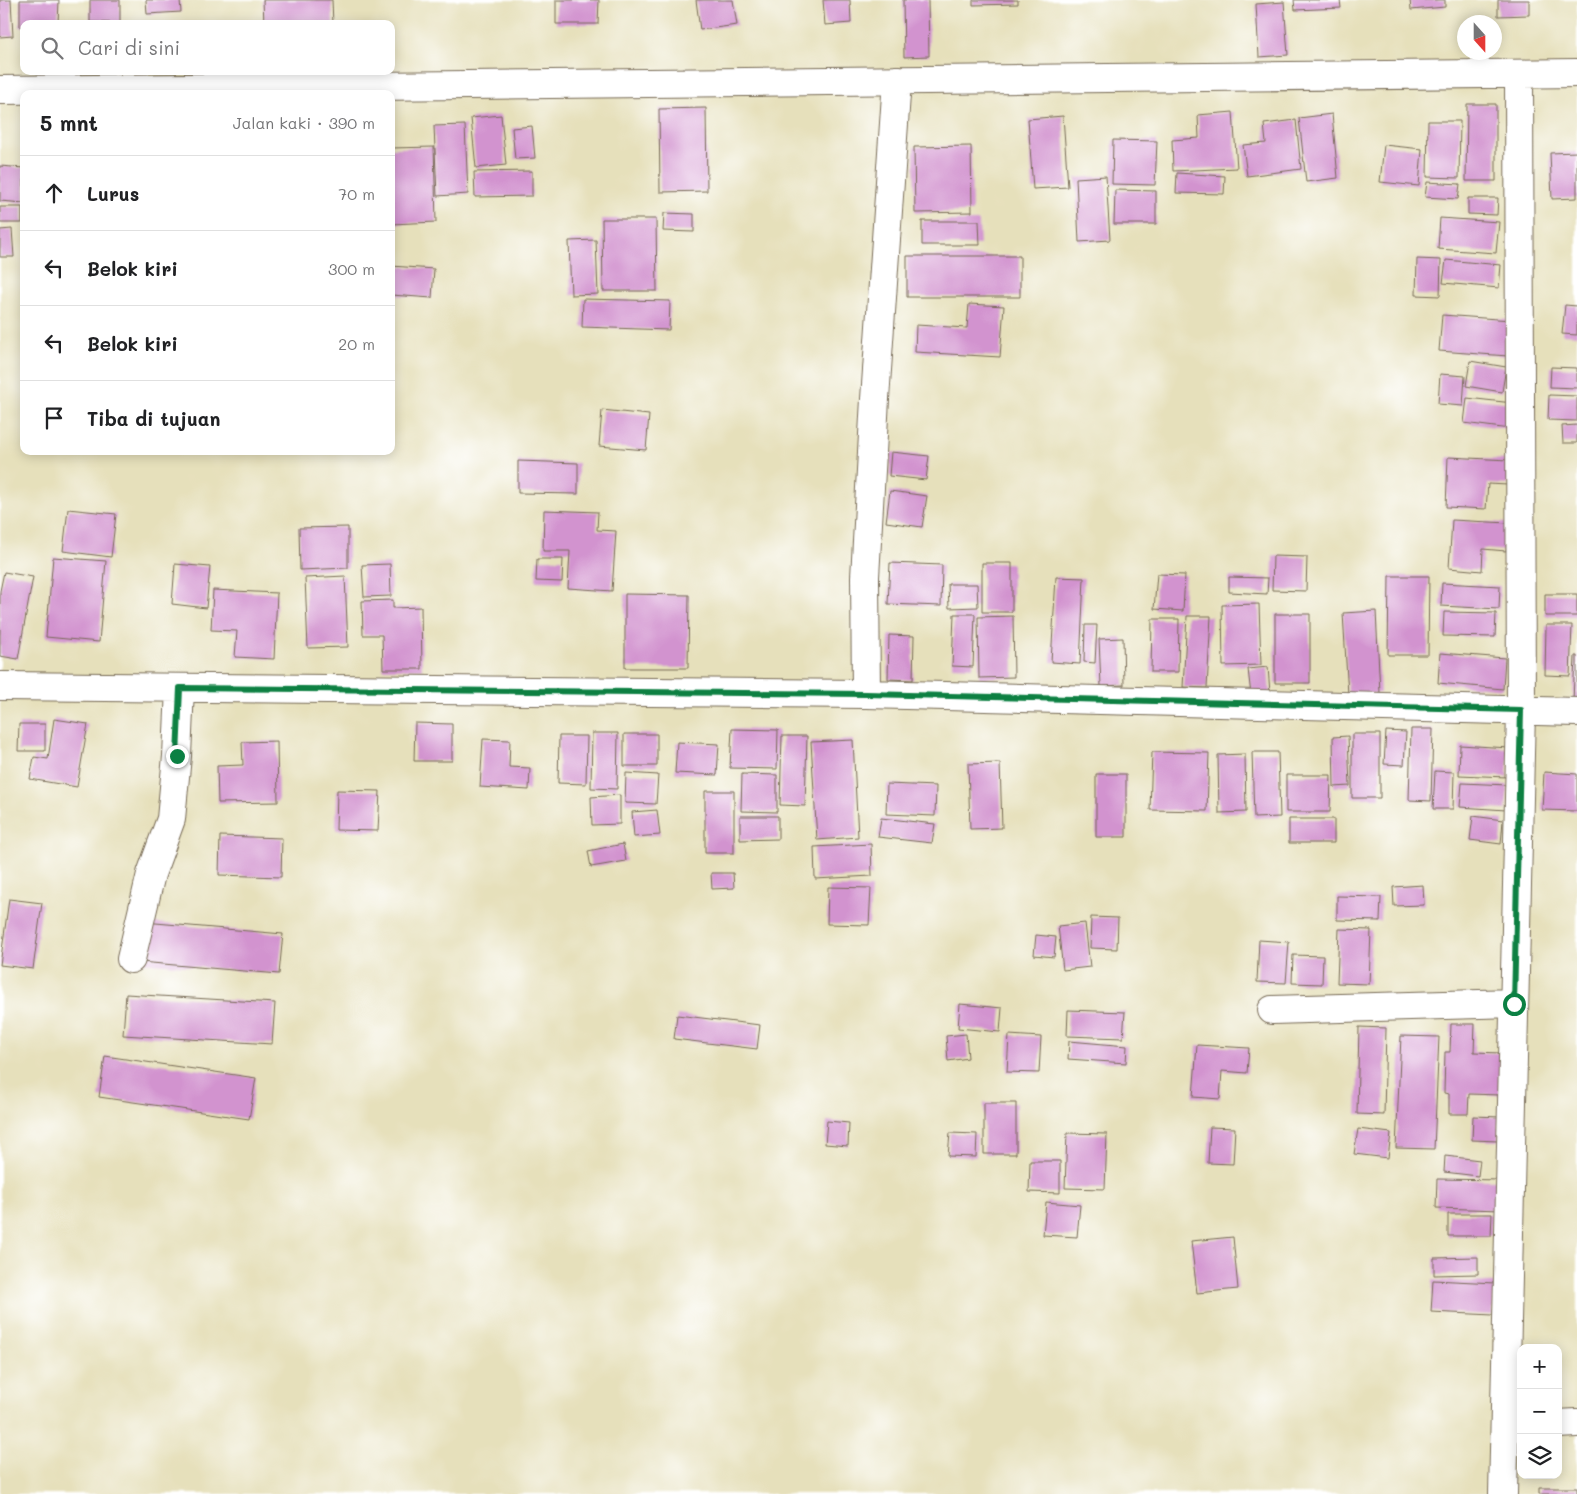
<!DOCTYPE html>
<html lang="id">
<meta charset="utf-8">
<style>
body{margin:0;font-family:Mali,sans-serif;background:#f2f2f2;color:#202124}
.controls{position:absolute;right:15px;bottom:15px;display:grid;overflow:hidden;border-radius:10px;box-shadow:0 2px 12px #0003}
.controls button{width:45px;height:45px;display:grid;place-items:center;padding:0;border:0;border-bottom:1px solid #e0e0e0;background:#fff;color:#202124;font:25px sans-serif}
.compass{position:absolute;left:1457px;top:15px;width:45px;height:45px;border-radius:50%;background:#fff;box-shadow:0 2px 12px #0003;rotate:159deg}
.stop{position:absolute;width:15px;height:15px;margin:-11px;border:4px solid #0b8043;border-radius:50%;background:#fff}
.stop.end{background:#0b8043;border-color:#fff;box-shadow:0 1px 5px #0008}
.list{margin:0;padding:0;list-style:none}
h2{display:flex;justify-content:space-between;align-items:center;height:65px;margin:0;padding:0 20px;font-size:21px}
h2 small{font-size:16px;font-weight:400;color:#757577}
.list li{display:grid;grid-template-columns:32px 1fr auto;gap:15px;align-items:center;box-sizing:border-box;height:75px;padding:0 20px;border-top:1px solid #e0e0e0}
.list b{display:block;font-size:19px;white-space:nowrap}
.list em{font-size:16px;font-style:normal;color:#757577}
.icon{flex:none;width:28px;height:28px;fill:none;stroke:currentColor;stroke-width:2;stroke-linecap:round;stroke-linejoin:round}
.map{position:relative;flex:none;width:1577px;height:1494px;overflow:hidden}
.search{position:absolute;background:#fff;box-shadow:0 2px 12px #0003;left:20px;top:20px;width:375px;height:55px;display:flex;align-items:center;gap:12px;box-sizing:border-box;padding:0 18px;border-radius:10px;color:#757577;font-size:19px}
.panel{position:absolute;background:#fff;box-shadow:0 2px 12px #0003;left:20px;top:90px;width:375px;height:365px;border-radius:10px}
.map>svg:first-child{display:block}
</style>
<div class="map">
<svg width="1577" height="1494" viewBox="0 0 1577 1494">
<rect width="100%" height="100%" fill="#fff"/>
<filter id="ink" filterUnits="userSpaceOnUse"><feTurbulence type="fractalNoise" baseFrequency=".02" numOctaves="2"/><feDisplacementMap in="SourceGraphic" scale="10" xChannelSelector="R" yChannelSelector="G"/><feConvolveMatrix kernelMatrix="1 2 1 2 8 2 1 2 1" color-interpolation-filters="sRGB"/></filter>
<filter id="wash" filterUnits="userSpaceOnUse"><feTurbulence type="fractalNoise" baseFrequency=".0096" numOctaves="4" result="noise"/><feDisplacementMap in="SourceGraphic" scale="20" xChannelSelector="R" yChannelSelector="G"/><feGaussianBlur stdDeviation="1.12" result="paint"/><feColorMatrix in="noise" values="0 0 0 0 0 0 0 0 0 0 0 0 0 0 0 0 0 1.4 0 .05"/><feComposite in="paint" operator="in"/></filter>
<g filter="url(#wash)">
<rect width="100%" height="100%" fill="#e6e0bb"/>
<g id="blocks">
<!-- building -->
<path fill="#d293cf" d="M0,0H11L13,36L0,37Z
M20,0H59L58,24H24V27H20Z
M90,0H120V23L90,22Z
M146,0H180L181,12L147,14Z
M263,0H332L333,24H264Z
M556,0H599L598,24H556Z
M696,0H733L737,25L700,30Z
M823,0H850L851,23L825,25Z
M903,0H928L929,56L904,57Z
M973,0H1018V4L973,5Z
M1294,0H1340L1341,8L1295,10Z
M1410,0H1445V7L1411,10Z
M1498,0H1529V15L1498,16Z
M1284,2L1288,55L1259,57L1256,4Z
M1467,104H1496V181H1466Z
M706,108L707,191L660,192L659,109Z
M1233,112L1237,168L1173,171L1172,140L1199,138L1198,115Z
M1332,114L1338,178L1306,182L1299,118Z
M501,115L506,165L476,168L471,118Z
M1063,116L1068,187L1033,189L1028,119Z
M1296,120L1301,169L1247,176L1243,145L1266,143L1264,124Z
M1428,121H1460L1459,178L1427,177Z
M465,125L468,194L437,196L434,126Z
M532,126L535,158L515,159L512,128Z
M1113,140L1157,141L1155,185L1112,184Z
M1384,145L1422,149L1419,186L1380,182Z
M971,146L972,212L915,213L914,147Z
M434,147L436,222L391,224V148Z
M1577,152V198L1552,199L1550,153Z
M0,166L24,168V203L0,201Z
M532,171V196L475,197L474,172Z
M1177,173L1225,176L1224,194L1176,193Z
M1106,176L1110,240L1079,242L1076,178Z
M1427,182L1460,184L1458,199L1425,197Z
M1115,190L1156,191V224H1114Z
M1468,198H1498L1497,215L1468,214Z
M0,207H22V223H0Z
M664,213L694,214V232L663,231Z
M1440,218L1499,222L1496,253L1438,249Z
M602,219H656L657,291H603Z
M922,221H979L980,245H922Z
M12,229L14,257H0V230Z
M596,240L598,294L571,295L569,241Z
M907,256H1020V297H907Z
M1417,259L1441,260L1440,296L1416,295Z
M1446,260L1501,265L1499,288L1443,283Z
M391,266L434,269L432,298L391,295Z
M583,299L670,301L669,330L582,327Z
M969,304L1004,306L1000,357L915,352L916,325L967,328Z
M1565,305L1577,306V335L1562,334Z
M1442,315L1511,320L1508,356L1439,351Z
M1470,361L1506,367L1502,392L1466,386Z
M1551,367L1577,368V388L1550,387Z
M1440,374L1465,376L1463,406L1438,404Z
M1549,395L1577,396V421L1548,420Z
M1467,398L1513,403L1510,429L1464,423Z
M602,410L649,415L646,450L599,446Z
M1577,425V443H1563L1562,426Z
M891,452L929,456L926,480L889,476Z
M1448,457L1509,460L1508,485L1488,484L1486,509L1446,507Z
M518,461L578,463V494L518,493Z
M890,491L927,496L922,527L886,522Z
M68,509L116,514L111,557L63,551Z
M544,510L598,512L597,530L616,531L612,591L568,588L570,551H543Z
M1452,520L1508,523L1506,551L1483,549L1482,571L1449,568Z
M348,527V568L300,570L299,528Z
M1273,556L1307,557L1306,591L1272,590Z
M53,557L106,561L99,642L46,637Z
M537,559H563L562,582L536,581Z
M890,563L942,565L941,606L888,604Z
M982,563H1012V612H982Z
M175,564L210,567L206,608L172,604Z
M390,564L391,596L364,597L362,565Z
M4,572L33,577L18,659L0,656V591Z
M1157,574L1185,575L1183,611L1154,609Z
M345,576L348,647L308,648L305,578Z
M1389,576H1429L1428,655H1388Z
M1056,577L1084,578L1080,664L1051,662Z
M1229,577L1268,578L1267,594L1229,592Z
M1442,583L1500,586L1499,609L1441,606Z
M948,584H977L978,607L949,608Z
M213,590L277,593L274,659L235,657L237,631L211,630Z
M625,594L689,595L688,668H625Z
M1545,594H1577V616H1545Z
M393,600V608L421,607L422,669H383L382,635H363L362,601Z
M1259,604L1261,665L1223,666L1222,605Z
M1376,611L1380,693L1348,695L1343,613Z
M1444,612L1496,613L1495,637L1443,636Z
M954,614H975L973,667L952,666Z
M1275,614H1310V683H1275Z
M1013,616L1014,677L979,678L978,617Z
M1187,616H1211L1207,688L1183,687Z
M1152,619H1179L1178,672H1151Z
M1085,625H1097L1095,663L1084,662Z
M1546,625H1572L1570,676L1545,675Z
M889,635L914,636L913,680L888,679Z
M1123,638L1124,685L1101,686L1099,639Z
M1440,653L1505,658L1503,689L1438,683Z
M1575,656H1577V702L1573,701Z
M1268,667L1270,693L1251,695L1248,669Z
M54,719L88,724L77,787L30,779L34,757L48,759Z
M415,723L452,724V761H414Z
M19,724H45V751H18Z
M732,729L778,730L777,769L730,768Z
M1411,729H1433L1431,801L1409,800Z
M1386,731L1406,732L1404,765L1384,764Z
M592,733H618L617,789L591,788Z
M624,734H657V766H624Z
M1352,734H1380V798H1352Z
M559,736H587L586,784L558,783Z
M782,736H807L805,806L780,805Z
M1348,736L1350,786L1334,787L1333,737Z
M483,739L510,740L509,767L530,768L529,790L480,787Z
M853,740L858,837L817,840L811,742Z
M277,741L278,802L218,803L217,766L243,765L242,742Z
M677,742L719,744L717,775L675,773Z
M1460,745L1509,748L1507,777L1459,775Z
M1152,752L1209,753L1207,811L1150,810Z
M1252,752H1278L1280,817L1254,818Z
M1245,754L1246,812L1219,813L1218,755Z
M1000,763L1002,828L970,829L968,764Z
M1435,771L1454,772L1453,809H1433Z
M1544,772L1577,774V811L1542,810Z
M626,773L658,775L656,804L625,803Z
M742,774L777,775V812L741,811Z
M1096,774H1126V837H1096Z
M1286,775H1331L1330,812H1286Z
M1462,783L1508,785L1506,810L1460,807Z
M887,784L936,786L935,816L886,814Z
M337,790L380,791L378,831L336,830Z
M705,791H734V853H705Z
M620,795V824L592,825L591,797Z
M657,810L660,835L634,837L632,812Z
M740,816H778V839L740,840Z
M1473,816L1503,820L1501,844L1470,840Z
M881,818L935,824L932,843L878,837Z
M1289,819H1334V843H1289Z
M220,836L282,838L281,877L219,875Z
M623,844L626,861L591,867L588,851Z
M871,844L872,876L815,879L814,847Z
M711,873H733L734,888L712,889Z
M1423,885L1424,905L1394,906L1393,887Z
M828,887L871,888L869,925L827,924Z
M1337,896L1381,897L1380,921L1337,920Z
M9,899L42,903L33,969L0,965Z
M1091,917L1118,918L1117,949L1090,948Z
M144,922L283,934L279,974L140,962Z
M1085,923L1090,967L1063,970L1058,926Z
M1339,929L1371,930L1369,984L1337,983Z
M1036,935L1056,937L1054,957L1034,955Z
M1259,940L1289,942L1286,983L1257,982Z
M1293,955L1323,956L1322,984L1292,983Z
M126,994L275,1003L272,1044L123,1035Z
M960,1004L1002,1008L1000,1032L958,1028Z
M1068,1010L1125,1012L1123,1038L1067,1036Z
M677,1015L760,1025L757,1049L674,1039Z
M1451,1024H1475L1474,1052L1501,1053L1500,1095L1469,1094L1468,1114H1449V1094L1444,1093L1445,1052H1450Z
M1359,1027L1386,1028L1384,1115L1357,1114Z
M966,1034L968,1058L948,1061L946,1036Z
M1009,1035L1041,1037L1039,1073L1007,1072Z
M1401,1036L1439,1037L1434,1149L1396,1148Z
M1069,1041L1127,1046L1126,1063L1068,1059Z
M1197,1045L1249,1048L1247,1073L1222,1071L1220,1099L1193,1097Z
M105,1056L256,1078L249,1119L99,1097Z
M984,1103H1016V1154H984Z
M1473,1116L1500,1117L1498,1141L1472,1140Z
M827,1121L849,1123L848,1146L825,1144Z
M1210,1127L1235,1128L1233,1164L1208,1163Z
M1358,1129L1391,1133L1388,1158L1354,1154Z
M950,1133L977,1134L976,1157L948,1156Z
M1067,1133L1107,1134L1105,1189L1065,1188Z
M1445,1156L1480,1160L1478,1176L1444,1172Z
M1030,1161H1060V1193L1029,1192Z
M1437,1179L1502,1180L1501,1210L1436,1208Z
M1046,1202L1080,1205L1077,1237L1043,1235Z
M1448,1214H1492L1491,1236H1448Z
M1233,1237L1238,1289L1197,1293L1191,1241Z
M1478,1257V1274L1434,1275V1258Z
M1433,1280L1495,1283L1493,1315L1431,1312Z
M1539,1488H1577V1494H1539Z"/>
</g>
</g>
<g filter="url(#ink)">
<use href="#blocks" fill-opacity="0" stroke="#776a55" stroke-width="1"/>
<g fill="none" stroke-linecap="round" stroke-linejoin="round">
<defs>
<path id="minor" d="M0,90L1577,73
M0,686L866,694L1577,712
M866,694L865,577L875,399L897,80
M131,959L151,874L171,819L177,756L180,688
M1272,1010L1514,1003
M1558,1424L1577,1423
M1503,1494L1521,711L1519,74"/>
</defs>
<!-- minor casing -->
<use href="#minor" stroke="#776a55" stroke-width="30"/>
<!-- minor -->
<use href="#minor" stroke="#fff" stroke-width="28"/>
</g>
</g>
<g fill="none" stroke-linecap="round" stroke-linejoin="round" filter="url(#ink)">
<!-- route -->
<path stroke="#0b8043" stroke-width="6" d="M177,756L180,688L866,694L1521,710L1514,1004"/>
</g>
</svg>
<div class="controls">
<button>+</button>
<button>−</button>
<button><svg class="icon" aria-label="layers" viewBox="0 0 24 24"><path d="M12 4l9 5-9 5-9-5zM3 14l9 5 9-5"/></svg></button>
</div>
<svg class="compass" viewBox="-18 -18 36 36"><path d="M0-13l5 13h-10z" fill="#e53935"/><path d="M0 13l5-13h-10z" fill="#757577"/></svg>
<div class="stop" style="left:1514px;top:1004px"></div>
<div class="stop end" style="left:177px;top:756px"></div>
<div class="search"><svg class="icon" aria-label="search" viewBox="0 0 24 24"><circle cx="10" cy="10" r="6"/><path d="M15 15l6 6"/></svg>Cari di sini</div>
<section class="panel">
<h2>5 mnt<small>Jalan kaki · 390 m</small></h2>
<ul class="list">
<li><svg class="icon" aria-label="ahead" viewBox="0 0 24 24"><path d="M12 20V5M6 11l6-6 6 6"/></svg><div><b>Lurus</b></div><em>70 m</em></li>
<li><svg class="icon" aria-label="left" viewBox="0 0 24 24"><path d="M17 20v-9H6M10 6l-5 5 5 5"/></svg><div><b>Belok kiri</b></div><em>300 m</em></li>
<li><svg class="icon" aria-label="left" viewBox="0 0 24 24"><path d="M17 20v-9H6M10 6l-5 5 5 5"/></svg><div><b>Belok kiri</b></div><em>20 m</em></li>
<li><svg class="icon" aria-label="arrive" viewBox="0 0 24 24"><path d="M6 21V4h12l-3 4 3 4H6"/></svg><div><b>Tiba di tujuan</b></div></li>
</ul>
</section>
</div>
